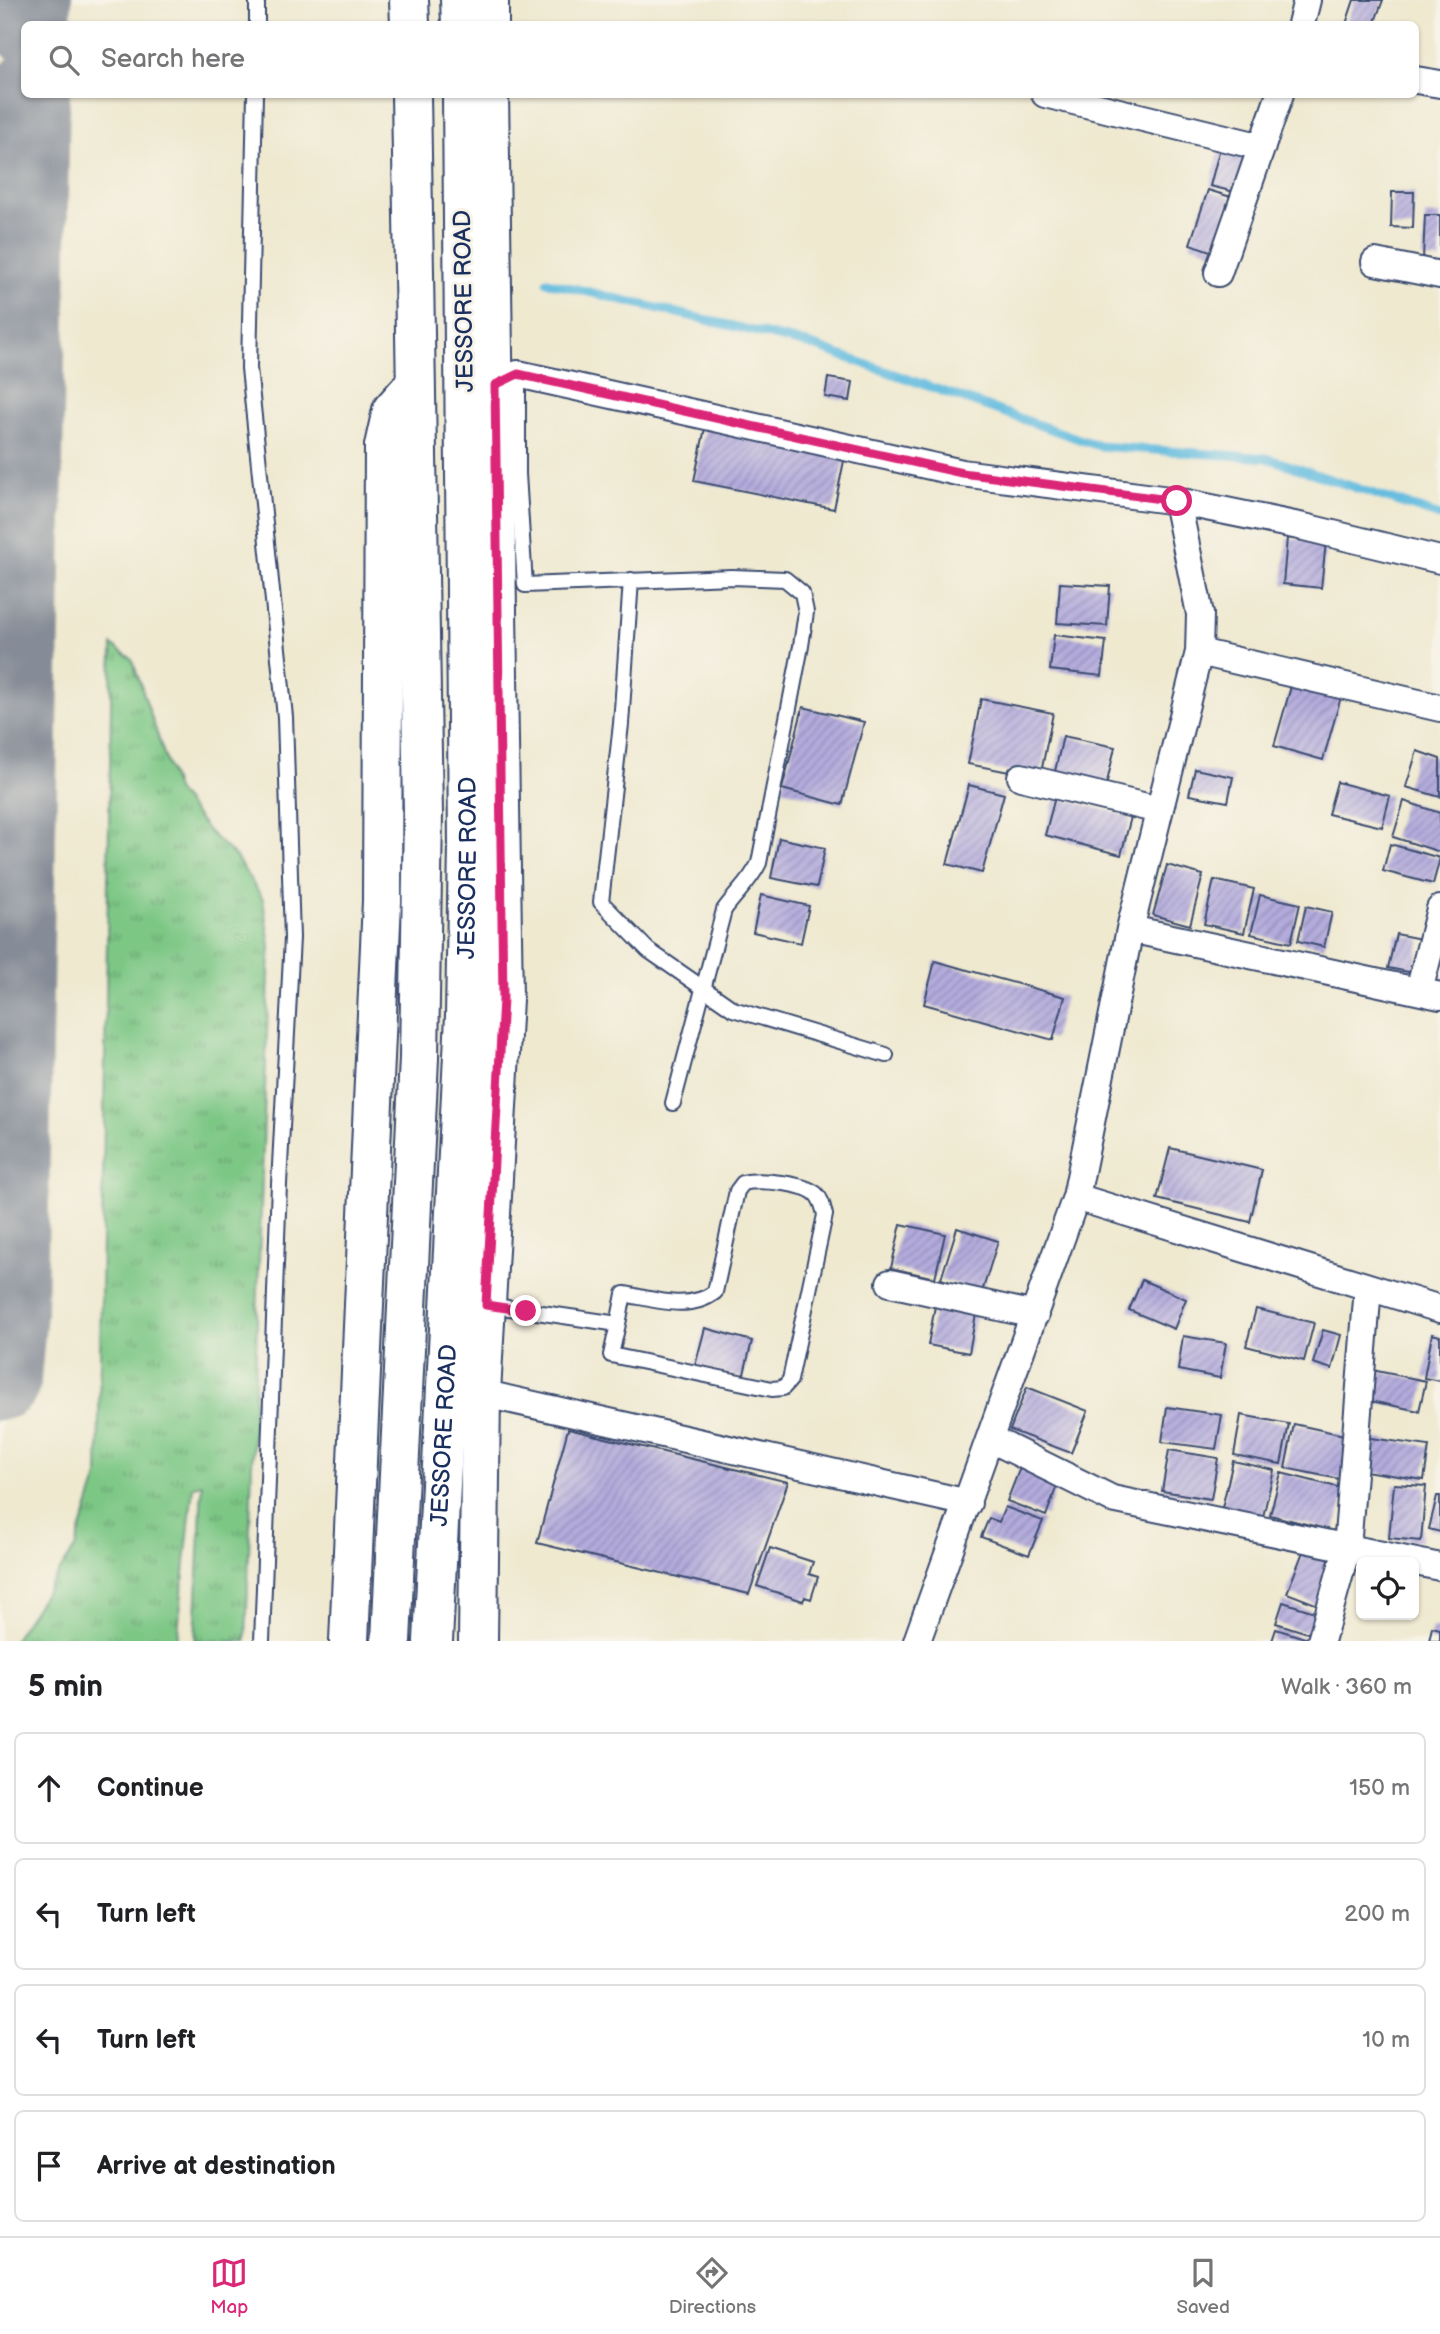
<!DOCTYPE html>
<meta charset="utf-8">
<style>
body{margin:0;font-family:"Balsamiq Sans",sans-serif;background:#f2f2f2;color:#202124}
.controls{position:absolute;right:21px;bottom:21px;display:grid;overflow:hidden;border-radius:10px;box-shadow:0 2px 5px #0004}
.controls button{width:63px;height:63px;display:grid;place-items:center;padding:0;border:0;border-bottom:2px solid #e0e0e0;background:#fff;color:#202124;font:35px sans-serif}
.stop{position:absolute;width:21px;height:21px;margin:-16px;border:5px solid #db2777;border-radius:50%;background:#fff}
.stop.end{background:#db2777;border-color:#fff;box-shadow:0 2px 7px #0008}
.list{margin:0;padding:0;list-style:none}
h2{display:flex;justify-content:space-between;align-items:center;height:91px;margin:0;padding:0 28px;font-size:30px}
h2 small{font-size:23px;font-weight:400;color:#757577}
.list li{display:grid;grid-template-columns:46px 1fr auto;gap:21px;align-items:center;box-sizing:border-box;height:112px;margin:0 14px 14px;padding:0 14px;border:2px solid #e0e0e0;border-radius:10px}
.list b{display:block;font-size:26px;white-space:nowrap}
.list em{font-size:23px;font-style:normal;color:#757577}
.icon{flex:none;width:38px;height:38px;fill:none;stroke:currentColor;stroke-width:2;stroke-linecap:round;stroke-linejoin:round}
.map{position:relative;flex:none;width:1440px;height:1641px;overflow:hidden}
.search{position:absolute;background:#fff;box-shadow:0 2px 5px #0004;left:21px;right:21px;top:21px;height:77px;display:flex;align-items:center;gap:18px;box-sizing:border-box;padding:0 24px;border-radius:10px;color:#757577;font-size:26px}
.sheet{height:595px;background:#fff}
nav{display:flex;justify-content:space-around;align-items:center;box-sizing:border-box;height:98px;border-top:2px solid #e0e0e0;background:#fff;font-size:19px;color:#757577}
nav a{display:grid;justify-items:center;gap:4px}
nav .on{color:#db2777}
.map>svg:first-child{display:block}
</style>
<div class="map">
<svg width="1440" height="1641" viewBox="0 0 1440 1641">
<defs>
<pattern id="grass-tufts" width="24" height="20" patternUnits="userSpaceOnUse" patternTransform="scale(1.75)"><rect width="24" height="20" fill="#7dc785"/><path d="M3 7l-1-3M5 7V3M7 7l1-3M15 17l-1-3M17 17v-4M19 17l1-3" fill="none" stroke="#66a270"/></pattern>
<pattern id="building-hatch" width="6" height="6" patternUnits="userSpaceOnUse" patternTransform="scale(1.75)"><rect width="6" height="6" fill="#b4acdd"/><path d="M-1 1l2-2M0 6l6-6M5 7l2-2" fill="none" stroke="#928cb6"/></pattern>
</defs>
<rect width="100%" height="100%" fill="#f7f3e8"/>
<filter id="ink" filterUnits="userSpaceOnUse"><feTurbulence type="fractalNoise" baseFrequency=".0143" numOctaves="2"/><feDisplacementMap in="SourceGraphic" scale="14" xChannelSelector="R" yChannelSelector="G"/><feConvolveMatrix kernelMatrix="1 2 1 2 8 2 1 2 1" color-interpolation-filters="sRGB"/></filter>
<filter id="wash" filterUnits="userSpaceOnUse"><feTurbulence type="fractalNoise" baseFrequency=".00686" numOctaves="4" result="noise"/><feDisplacementMap in="SourceGraphic" scale="28" xChannelSelector="R" yChannelSelector="G"/><feGaussianBlur stdDeviation="1.57" result="paint"/><feColorMatrix in="noise" values="0 0 0 0 0 0 0 0 0 0 0 0 0 0 0 0 0 1.4 0 .05"/><feComposite in="paint" operator="in"/></filter>
<g filter="url(#wash)">
<rect width="100%" height="100%" fill="#efe9d0"/>
<!-- grass -->
<path fill="url(#grass-tufts)" stroke="#4c7b72" stroke-width="2" d="M112,645L132,659L176,790L209,832L235,856L263,899L270,945L246,1641H195L202,1484L193,1486L177,1641H13L75,1548L98,1476Z"/>
<g fill="none" stroke-linecap="round" stroke-linejoin="round">
<!-- stream -->
<path stroke="#61bbdf" stroke-width="9" d="M547,282L808,344L1099,446L1267,458L1440,516"/>
<!-- taxiway -->
<path stroke="#858c97" stroke-width="82" d="M30,24L31,0
M0,1379L6,1311L29,94"/>
</g>
<g id="blocks">
<!-- building -->
<path fill="url(#building-hatch)" d="M1354,0H1383L1374,24H1346Z
M1221,144L1249,151L1239,193L1210,186Z
M1208,190L1231,197L1213,252L1190,244Z
M1392,192H1414L1413,228L1391,227Z
M1425,215H1440V260L1423,259Z
M828,378L853,382L850,401L825,397Z
M705,428L845,456L834,509L694,481Z
M1287,538L1326,542L1321,588L1283,584Z
M1060,583L1110,586L1107,626L1057,623Z
M1054,635L1106,641L1102,676L1050,670Z
M1292,683L1341,697L1323,760L1274,746Z
M981,699L1053,713L1040,778L968,764Z
M803,707L864,722L842,805L782,789Z
M1063,736L1115,747L1105,791L1053,780Z
M1417,751L1440,759V797L1406,787Z
M1195,769L1233,777L1228,802L1189,795Z
M1337,782L1390,796L1382,827L1328,814Z
M969,785L1004,794L982,873L947,864Z
M1055,797L1131,817L1121,855L1045,835Z
M1404,801L1440,813V852L1393,837Z
M779,838L825,848L817,887L771,878Z
M1390,844L1440,858L1433,884L1383,871Z
M1167,865L1203,875L1190,925L1153,915Z
M1214,880L1254,889L1244,933L1204,924Z
M761,895L809,906L801,943L753,932Z
M1260,895L1300,904L1291,943L1251,934Z
M1306,906L1332,912L1324,947L1298,941Z
M1396,934L1421,939L1414,973L1388,968Z
M935,961L1065,997L1053,1040L924,1004Z
M1170,1148L1262,1170L1250,1222L1157,1199Z
M901,1224L945,1234L935,1278L891,1268Z
M957,1228L998,1241L982,1292L941,1279Z
M1142,1280L1186,1299L1174,1329L1129,1310Z
M935,1306L976,1314L969,1353L928,1345Z
M1256,1309L1314,1323L1304,1361L1246,1346Z
M705,1328L752,1341L743,1378L695,1366Z
M1323,1330L1341,1335L1332,1369L1313,1363Z
M1432,1334L1440,1336V1381L1424,1378Z
M1183,1336L1226,1343L1220,1378L1178,1370Z
M1372,1370L1426,1381L1419,1411L1366,1400Z
M1027,1387L1088,1411L1071,1453L1010,1430Z
M1167,1407L1222,1415L1216,1449L1162,1442Z
M1241,1415L1289,1424L1281,1464L1234,1455Z
M1294,1424L1353,1437L1344,1480L1285,1468Z
M568,1429L788,1482L749,1594L537,1543Z
M1363,1437L1429,1446L1424,1480L1358,1470Z
M1169,1450L1218,1458L1211,1499L1162,1491Z
M1233,1461L1274,1470L1263,1517L1222,1508Z
M1021,1465L1059,1480L1046,1516L1007,1501Z
M1281,1473L1345,1489L1334,1531L1270,1515Z
M1394,1484L1426,1486L1421,1541L1389,1538Z
M1437,1496H1440V1532L1429,1529Z
M1005,1507L1043,1521L1029,1555L981,1537L989,1518L999,1522Z
M1306,1544L1337,1556L1318,1605L1287,1593Z
M770,1548L813,1562L809,1574L818,1577L811,1599L805,1597L803,1601L757,1586Z
M1283,1602L1324,1615L1317,1636L1276,1623Z
M1432,1627L1440,1629V1641H1429Z
M1276,1629L1311,1640V1641H1272Z"/>
</g>
</g>
<g filter="url(#ink)">
<use href="#blocks" fill-opacity="0" stroke="#3b4b6f" stroke-width="2"/>
<g fill="none" stroke-linecap="round" stroke-linejoin="round">
<defs>
<path id="lane" d="M257,24V0
M255,94L249,368L285,717L292,938L279,1184L262,1641
M518,374V474L525,585L732,577L785,579L802,593L806,612L801,646L759,863C750,882 736,893 724,910L673,1103
M631,580L621,724L601,902L648,950L733,1009L886,1055
M488,1305L618,1324L624,1294C654,1299 689,1312 715,1292L737,1191L743,1183C759,1179 804,1183 816,1194C822,1200 823,1207 825,1215L790,1380L783,1388L772,1389L611,1355L618,1324"/>
<path id="street" d="M1301,24L1307,0
M1416,80L1440,84
M1045,94L1262,147
M1375,262L1440,275
M1218,273L1280,94
M481,387L495,385L518,374L962,473L1177,501L1304,527L1440,560
M1199,652L1440,708
M1021,777L1159,810
M1130,929L1440,996
M1419,991L1440,909
M1076,1197L1440,1309
M890,1283L1035,1315
M481,1393L968,1503
M991,1439L1112,1499L1440,1567
M917,1641L1076,1197L1130,929L1199,652L1200,614L1177,501
M1321,1641L1347,1548L1368,1287"/>
<path id="secondary" d="M489,0V24
M349,1641L382,901L384,446L392,410L415,384
M478,1641L481,1393L503,999L489,94"/>
<g id="highway">
<path d="M409,0L410,24"/>
<path d="M460,0L461,24"/>
<path d="M391,1641L419,1058L423,814L411,94"/>
<path id="s1" d="M433,1641L465,1016L468,846L462,94"/>
</g>
</defs>
<!-- lane casing -->
<use href="#lane" stroke="#3b4b6f" stroke-width="18"/>
<!-- street casing -->
<use href="#street" stroke="#3b4b6f" stroke-width="30"/>
<!-- secondary casing -->
<use href="#secondary" stroke="#3b4b6f" stroke-width="42"/>
<!-- highway casing -->
<use href="#highway" stroke="#3b4b6f" stroke-width="42"/>
<!-- lane -->
<use href="#lane" stroke="#fff" stroke-width="14"/>
<!-- street -->
<use href="#street" stroke="#fff" stroke-width="26"/>
<!-- secondary -->
<use href="#secondary" stroke="#fff" stroke-width="38"/>
<!-- highway -->
<use href="#highway" stroke="#fff" stroke-width="38"/>
</g>
</g>
<g fill="none" stroke-linecap="round" stroke-linejoin="round" filter="url(#ink)">
<!-- route -->
<path stroke="#db2777" stroke-width="9" d="M526,1311L486,1305L503,999L495,385L518,374L962,473L1177,501"/>
</g>
<g text-anchor="middle" dominant-baseline="central" stroke-width="6" stroke-linejoin="round" paint-order="stroke">
<!-- street labels -->
<g font-size="24" fill="#1b2f5e" stroke="#f7f3e8">
<text transform="translate(464 301) rotate(-91)">JESSORE ROAD</text>
<text stroke="none"><textPath href="#s1" startOffset="774">JESSORE ROAD</textPath></text>
<text stroke="none"><textPath href="#s1" startOffset="206">JESSORE ROAD</textPath></text>
</g>
</g>
</svg>
<div class="controls">
<button><svg class="icon" aria-label="locate" viewBox="0 0 24 24"><circle cx="12" cy="12" r="6"/><path d="M12 2v4M12 18v4M2 12h4M18 12h4"/></svg></button>
</div>
<div class="stop" style="left:1177px;top:501px"></div>
<div class="stop end" style="left:526px;top:1311px"></div>
<div class="search"><svg class="icon" aria-label="search" viewBox="0 0 24 24"><circle cx="10" cy="10" r="6"/><path d="M15 15l6 6"/></svg>Search here</div>
</div>
<section class="sheet">
<h2>5 min<small>Walk · 360 m</small></h2>
<ul class="list">
<li><svg class="icon" aria-label="ahead" viewBox="0 0 24 24"><path d="M12 20V5M6 11l6-6 6 6"/></svg><div><b>Continue</b></div><em>150 m</em></li>
<li><svg class="icon" aria-label="left" viewBox="0 0 24 24"><path d="M17 20v-9H6M10 6l-5 5 5 5"/></svg><div><b>Turn left</b></div><em>200 m</em></li>
<li><svg class="icon" aria-label="left" viewBox="0 0 24 24"><path d="M17 20v-9H6M10 6l-5 5 5 5"/></svg><div><b>Turn left</b></div><em>10 m</em></li>
<li><svg class="icon" aria-label="arrive" viewBox="0 0 24 24"><path d="M6 21V4h12l-3 4 3 4H6"/></svg><div><b>Arrive at destination</b></div></li>
</ul>
</section>
<nav>
<a class="on"><svg class="icon" aria-label="map" viewBox="0 0 24 24"><path d="M3 6l6-2 6 2 6-2v14l-6 2-6-2-6 2zM9 4v14M15 6v14"/></svg>Map</a>
<a><svg class="icon" aria-label="directions" viewBox="0 0 24 24"><path d="M12 3l9 9-9 9-9-9zM9 14v-3h6M13 9l2 2-2 2"/></svg>Directions</a>
<a><svg class="icon" aria-label="saved" viewBox="0 0 24 24"><path d="M7 4h10v16l-5-4-5 4z"/></svg>Saved</a>
</nav>
